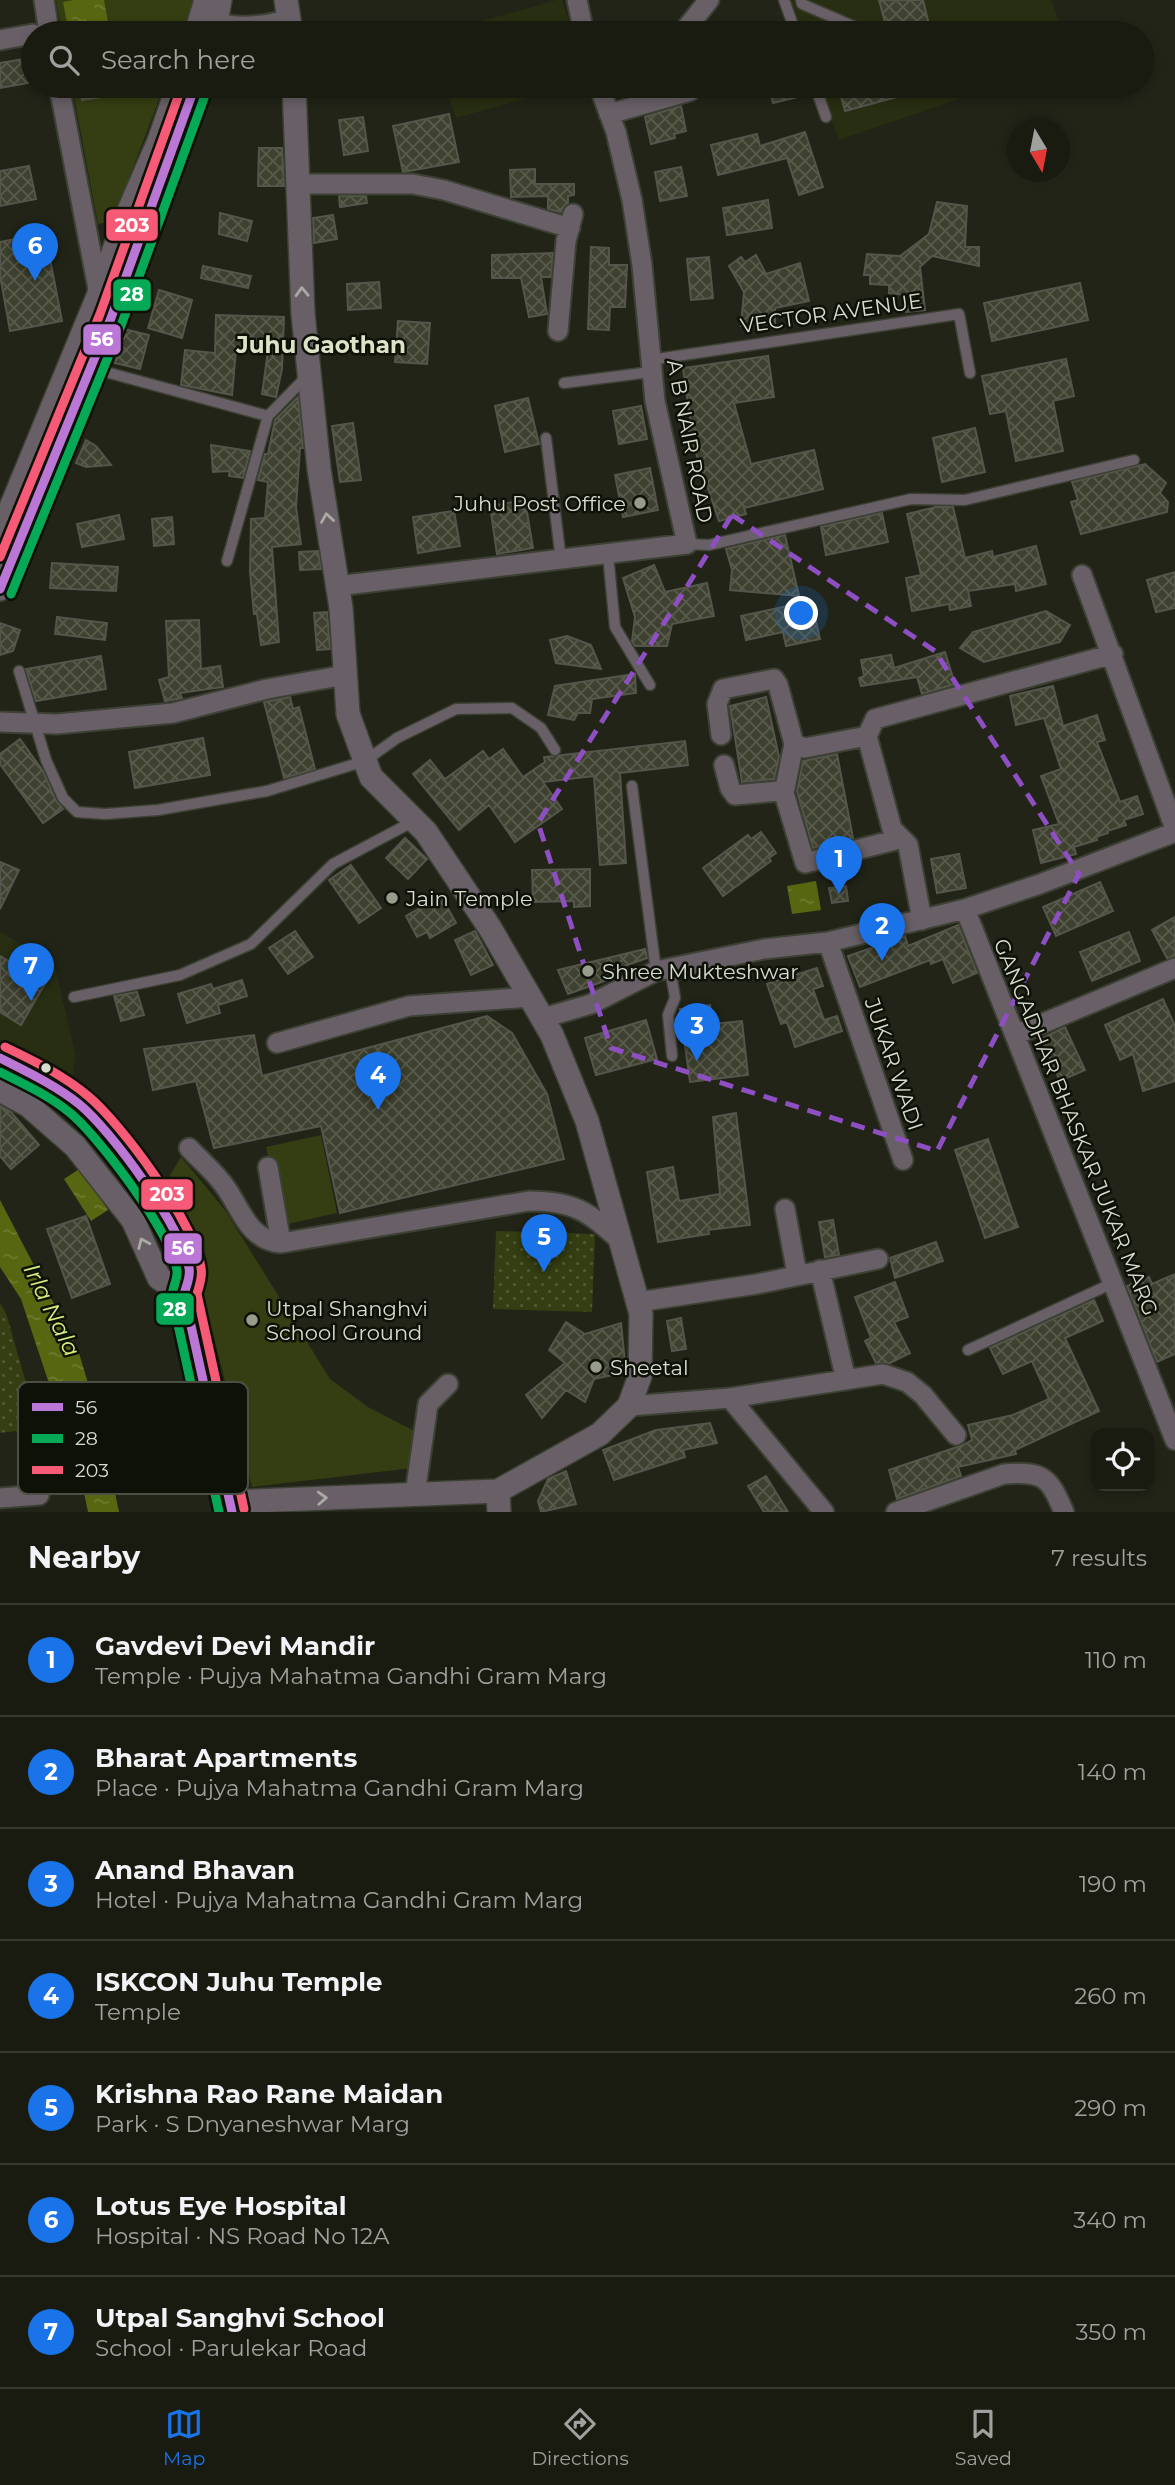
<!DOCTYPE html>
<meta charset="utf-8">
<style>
body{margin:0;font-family:Montserrat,sans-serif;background:#22241a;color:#f1f3f6}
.controls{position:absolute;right:21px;bottom:21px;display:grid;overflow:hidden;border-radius:14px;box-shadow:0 4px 10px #0003}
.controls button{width:63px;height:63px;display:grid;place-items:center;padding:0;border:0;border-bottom:2px solid #373931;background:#191b11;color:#f1f3f6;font:35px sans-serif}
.compass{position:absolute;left:1007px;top:119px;width:63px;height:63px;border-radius:50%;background:#191b11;box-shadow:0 4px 10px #0003;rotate:170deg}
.you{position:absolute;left:802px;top:614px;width:24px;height:24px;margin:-18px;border:5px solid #fff;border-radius:50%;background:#1a73e8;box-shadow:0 0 0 10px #1a73e833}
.badge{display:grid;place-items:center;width:46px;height:46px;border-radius:50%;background:#1a73e8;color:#fff;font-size:23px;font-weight:700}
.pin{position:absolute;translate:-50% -58px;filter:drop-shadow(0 2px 4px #0008)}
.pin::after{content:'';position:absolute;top:37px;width:24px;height:21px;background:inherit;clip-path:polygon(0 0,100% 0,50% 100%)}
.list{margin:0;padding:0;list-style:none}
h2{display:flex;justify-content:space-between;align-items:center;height:91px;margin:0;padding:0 28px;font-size:30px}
h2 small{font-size:23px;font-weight:400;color:#9fa19f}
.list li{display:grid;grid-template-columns:46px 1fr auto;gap:21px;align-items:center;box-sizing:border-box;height:112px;padding:0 28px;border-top:2px solid #373931}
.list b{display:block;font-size:26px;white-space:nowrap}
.list p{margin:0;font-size:23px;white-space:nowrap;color:#9fa19f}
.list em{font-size:23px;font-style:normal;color:#9fa19f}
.icon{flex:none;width:38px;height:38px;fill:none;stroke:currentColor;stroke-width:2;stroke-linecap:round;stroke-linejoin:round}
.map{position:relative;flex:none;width:1175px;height:1512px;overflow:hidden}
.search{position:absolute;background:#191b11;box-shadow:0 4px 10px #0003;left:21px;right:21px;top:21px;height:77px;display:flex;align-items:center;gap:18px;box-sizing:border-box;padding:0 24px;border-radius:38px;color:#9fa19f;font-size:26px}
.sheet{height:875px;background:#191b11}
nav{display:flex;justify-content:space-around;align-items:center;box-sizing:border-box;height:98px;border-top:2px solid #373931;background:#191b11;font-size:19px;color:#9fa19f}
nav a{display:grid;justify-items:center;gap:4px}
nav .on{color:#1a73e8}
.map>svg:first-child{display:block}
</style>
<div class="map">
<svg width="1175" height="1512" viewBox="0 0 1175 1512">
<defs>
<pattern id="park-dots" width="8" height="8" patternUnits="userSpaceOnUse" patternTransform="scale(1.75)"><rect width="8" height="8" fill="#353e12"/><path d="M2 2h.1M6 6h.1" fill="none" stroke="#525933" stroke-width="1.8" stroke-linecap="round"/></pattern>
<pattern id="water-ripples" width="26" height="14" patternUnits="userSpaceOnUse" patternTransform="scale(1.75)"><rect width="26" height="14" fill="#576610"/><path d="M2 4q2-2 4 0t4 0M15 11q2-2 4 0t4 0" fill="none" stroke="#6e7b32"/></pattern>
<pattern id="building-cross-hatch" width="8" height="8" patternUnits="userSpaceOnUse" patternTransform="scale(1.75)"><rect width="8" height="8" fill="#3e412f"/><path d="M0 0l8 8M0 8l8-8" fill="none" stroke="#595c4c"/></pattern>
</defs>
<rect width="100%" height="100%" fill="#212417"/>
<!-- built -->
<path fill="#282e12" d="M556,0H562L573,33H440Z
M787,0H1052L1062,33H799Z
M444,86H571L456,118Z
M819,86H997L839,140Z
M0,932L54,963L76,1057L72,1078L0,1039Z"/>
<!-- green -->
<path fill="#353e12" d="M56,0H194L183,33H62Z
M72,86H164L113,221L98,224Z
M321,1135L337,1213L283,1225L266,1147Z
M181,1157L225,1210L330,1379L368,1407L420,1434L421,1467L252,1487L185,1224L170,1175Z"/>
<!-- park -->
<path fill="url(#park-dots)" d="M496,1231L595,1234L592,1312L493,1309Z
M0,1303L6,1313L39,1428L0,1433Z"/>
<!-- water -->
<path fill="url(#water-ripples)" d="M74,0H104L110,33H69L63,2Z
M816,881L821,910L792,914L787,886Z
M81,1168L108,1210L91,1221L64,1179Z
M0,1200L78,1350L101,1426L119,1512H88L82,1483L21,1299L0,1267Z"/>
<!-- building -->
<path fill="url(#building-cross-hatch)" stroke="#54564b" stroke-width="2" d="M879,0H923L931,33H888Z
M24,59L28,83L0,88V63Z
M80,86H126L127,93L82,100Z
M769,86H808L810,94L773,103Z
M838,86H922L923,90L845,111Z
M681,106L686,131L674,134L675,138L651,144L645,117Z
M449,114L459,162L403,172L393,126Z
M363,117L368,151L344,155L339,120Z
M805,132L823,187L799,195L787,158L718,175L711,145L757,134L760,146Z
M259,148H282L284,186H258Z
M29,166L36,199L0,206V171Z
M681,167L687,196L660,201L655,172Z
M535,169V184H574V195L568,196V203L561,212L548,209V196L511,197L510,170Z
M339,196H366L367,203L340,207Z
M768,200L772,228L727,235L723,208Z
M937,202L967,206L965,247H979V266L932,256L920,267L925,310L906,312L905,295L889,293V285L870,284V275H864L867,254L900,256L929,234Z
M220,213L252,221L247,241L219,234Z
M333,215L337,239L314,243L313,218Z
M45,233L62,321L10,331L0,275V242Z
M591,247L609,248V265H627L625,307H610L609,330L588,329Z
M553,253L551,277H541L547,314L529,317L521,278H492V255Z
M756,255L766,274L800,263L809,301L775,308V325L741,326L744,292L729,266L741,257L745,262Z
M709,257L713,298L691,300L687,259Z
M203,266L251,276L248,288L201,278Z
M379,282L381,308L348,310L347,284Z
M1080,283L1088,320L992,341L984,303Z
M159,290L192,300L182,338L148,328Z
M216,315L284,317L282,369L276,397L262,394L268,351L236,350L232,395L181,385L185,350L215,353Z
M398,321L430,323L427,364L395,362Z
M124,329L149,335L140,369L115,363Z
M768,356L774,397L734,403L751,464L814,450L823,489L744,508L746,514L719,521L687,426L691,425L683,368Z
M1066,359L1074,396L1053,401L1063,451L1016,461L1006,411L990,414L982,376Z
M298,397L303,448H300L296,507L301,544L272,547L279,642L261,645L257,614H254L250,572L251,519L265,518L268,482L258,480L265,454H268L275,420Z
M528,398L539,444L505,452L495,406Z
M641,406L647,439L619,444L613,411Z
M353,423L361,480L340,482L332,426Z
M975,428L985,472L942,482L933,438Z
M86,440L96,446L111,465L86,467L76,463Z
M211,445L250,451L243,478L229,476L230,471L213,472Z
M1145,464L1166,483L1160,493L1168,502L1167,512L1081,534L1071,502L1078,500L1072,482Z
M650,468L658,510L623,517L615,475Z
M525,500L533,548L497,554L490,506Z
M936,507H953L965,558L992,551L993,557L1036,546L1046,584L1016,591L1015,584L968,591L971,606L950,610L949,604L912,611L906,578L921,575L907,514Z
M454,511L460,546L418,553L413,517Z
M882,513L888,542L826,555L821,527Z
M119,515L124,539L82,547L77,524Z
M172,517L174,544L154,546L152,519Z
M785,535L799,596L730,590L732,570L726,549Z
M318,551L321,569L300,570L299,552Z
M52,563L118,567L116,591L50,588Z
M654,565L665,592L707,583L714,616L672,624L667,646H635L632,641L635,617L623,578Z
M1175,572V608L1156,612L1147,580Z
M811,601L820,639L786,646L783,632L746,640L741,616Z
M1046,611L1070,625L1060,642L984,662L960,648L973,632Z
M327,612L330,649L317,650L314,613Z
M57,617L107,623L105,640L55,634Z
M199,620L201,669L220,666L223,687L180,693L182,698L165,701L159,680L169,677L166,621Z
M0,623L20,630L13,651L0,655Z
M567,636L591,645L601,669L556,663L550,640Z
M945,652L955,684L922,694L917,677L861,686L859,678L864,676L861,660L891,655L894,668Z
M101,656L106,689L36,701L26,669Z
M635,674L636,693L592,699L590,713H578L574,720L548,715L555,686Z
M1053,686L1063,726L1097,715L1105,740L1097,742L1120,802L1137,796L1143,814L1124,820L1126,825L1107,831L1108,833L1096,837L1097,840L1074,847L1076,854L1041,863L1033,830L1059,824L1041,776L1061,769L1044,718L1016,725L1010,696Z
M290,697L293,709L299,707L315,769L284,778L264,702Z
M766,697L779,757L774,779L742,782L730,706Z
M203,738L210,775L135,788L129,752Z
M20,739L43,771L56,801L63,809L43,823L0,764V754Z
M685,741L688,765L620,773L626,863L600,865L594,776L543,782L562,809L515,842L489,805L459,830L413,774L430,760L445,779L483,751L489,759L503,749L523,777L545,762L544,757Z
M837,754L853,838L813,848L797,791L803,761Z
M761,832L776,853L769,858L771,861L723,896L703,868L748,835L751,839Z
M405,838L427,859L408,879L386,858Z
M959,854L966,888L937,893L931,859Z
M0,862L19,870L0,909Z
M351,865L381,908L359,923L329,880Z
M590,869V906L574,907V901L533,902L532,870Z
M1100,882L1113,911L1056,936L1043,907Z
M846,886L848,901L832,903L829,888Z
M441,896L456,923L430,938L427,932L417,937L406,916Z
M1175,917V956L1167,958L1152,930Z
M958,925L977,973L953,983L943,959L931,964L930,960L860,987L848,956L905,936L908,946Z
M295,931L313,957L288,974L269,948Z
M475,931L493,965L471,975L455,940Z
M1129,932L1140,961L1092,981L1080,952Z
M645,949L647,958L610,971V979L568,994L558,970Z
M0,956L46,982L21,1025L0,1012Z
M817,968L823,986L813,989L824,1020L837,1016L842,1031L795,1047L787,1022L781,1024L767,984Z
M242,980L247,996L218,1005L220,1013L187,1023L178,994L211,984L213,989Z
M137,992L144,1015L121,1021L114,996Z
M1163,999L1175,1026V1081L1143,1091L1133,1054L1120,1060L1105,1025Z
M710,1005L713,1024L742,1021L748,1075L690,1082L680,1009Z
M487,1016L512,1033L547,1094L564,1159L340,1213L321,1126L214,1148L196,1081L153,1090L144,1049L254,1035L262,1076Z
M646,1020L657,1059L596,1075L585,1038Z
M1065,1027L1085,1070L1060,1081L1041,1039Z
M0,1106L11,1112L39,1145L11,1169L0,1156Z
M736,1113L750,1225L708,1230L709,1234L658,1242L647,1172L673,1167L679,1201L720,1194L713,1117Z
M988,1139L1018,1227L985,1238L955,1150Z
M86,1216L110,1284L72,1298L47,1229Z
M833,1220L839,1255L825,1257L819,1222Z
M936,1242L943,1261L895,1278L890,1258Z
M1175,1274V1354L1157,1362L1127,1286L1149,1277L1152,1284Z
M895,1282L908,1317L894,1322L910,1353L890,1363H876L865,1341L871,1338L855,1297Z
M1094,1300L1103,1321L1065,1338L1099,1411L1015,1450L1016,1454L958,1467L961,1476L897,1499L889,1470L963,1445L972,1440L968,1425L1013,1415L1049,1399L1032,1361L1003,1374L990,1348Z
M681,1318L686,1349L672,1351L667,1321Z
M566,1322L585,1334L621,1323L626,1372L594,1379L585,1402L566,1390L542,1418L526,1395L565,1363L549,1350Z
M710,1423L717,1443L683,1450L685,1457L614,1480L603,1450L656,1430Z
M566,1471L576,1504L541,1512L538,1501L548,1479Z
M766,1476L788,1512H764L748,1486Z"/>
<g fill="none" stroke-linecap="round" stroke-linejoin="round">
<defs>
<path id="service" d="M784,0L796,33
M801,0L802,4L860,29V33
M815,86L826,117
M650,360L959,314L970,373
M91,368L268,416
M564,383L651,372
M546,438L561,560
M687,544L709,545L911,499L965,500L1134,460
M608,555L615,627L650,685
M227,561L268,416L308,375
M19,671L46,760L63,798L77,812L105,814L158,810L267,791L365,761L397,738L456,709L512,708L541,728L555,750
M632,786L656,971
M670,968L675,998L668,1015L672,1056
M74,997L180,975L251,944L333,864L414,821
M968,1350L1113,1283"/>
<path id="minor" d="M44,0L49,33
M577,0L584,33
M204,18C230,30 262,27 289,19
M687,33L688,26L709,0
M0,40L33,34
M59,86L99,294
M609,114L690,91L689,86
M298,184H413L444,190L570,228
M558,331L566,241L573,214
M1082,575L1175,829
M337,586L687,544L655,401L642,265L632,200L616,132L599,86
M0,722L57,724L173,713L267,689L345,675
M721,735L717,704L723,689L774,679L778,685L794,744L805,748L867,736L892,829L908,845L922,920
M867,736L875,719L1113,654
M724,765L730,788L735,795L779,791L784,793L805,863L899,839
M784,793L794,744
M965,909L1175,1440
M828,942L903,1160
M543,1018L591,1004L656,971L764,949L828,942L965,909L1040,884L1175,832
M1015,1035L1175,968
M277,1043L409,1006L531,997
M189,1148C201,1161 216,1173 226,1188C242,1211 249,1240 281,1243L529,1201C576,1201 588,1212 622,1242
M268,1167L281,1243
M785,1209L797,1274
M820,1270L846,1380
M638,1302L757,1284L878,1259
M730,1398L824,1512
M629,1406L730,1398L883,1374L907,1382L923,1395L956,1435
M415,1494L428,1404L448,1384
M0,1498L39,1495
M896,1512L1004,1474C1044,1471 1049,1477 1064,1512"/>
<path id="tertiary" d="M286,0L291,33
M196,33L206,0
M214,33L220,0
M0,534L99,294L123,224L159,141L178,86
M0,589L111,318L195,86
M0,1058C30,1073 62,1088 87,1111C112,1135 184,1235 189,1268C191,1275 186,1286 184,1294L232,1512
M0,1090L28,1105L75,1146L133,1220L159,1278L184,1294
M498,1491L499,1512
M230,1502L498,1491L600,1434L629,1406L640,1376L641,1314L587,1121L552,1035L490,928L426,832L371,777L348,714L341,608L319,469L303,314L294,86"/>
</defs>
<!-- service casing -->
<use href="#service" stroke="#3d4135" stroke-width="13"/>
<!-- minor casing -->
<use href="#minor" stroke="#3d4135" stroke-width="23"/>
<!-- tertiary casing -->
<use href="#tertiary" stroke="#3d4135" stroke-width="26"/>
<!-- service -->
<use href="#service" stroke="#686066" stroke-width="10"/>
<!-- minor -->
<use href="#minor" stroke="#686066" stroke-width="19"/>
<!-- tertiary -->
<use href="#tertiary" stroke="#686066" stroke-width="23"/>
<defs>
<path id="bus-1" d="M0,589L111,318L195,86
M0,1058C27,1072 55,1085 79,1104C112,1131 181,1226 189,1268C191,1277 186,1286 184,1294L232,1512"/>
<path id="bus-2" d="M11,594L122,323L207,90
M0,1072C24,1084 48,1095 69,1112C98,1135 173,1235 177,1271C178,1279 172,1288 172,1297L219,1512"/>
<path id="bus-3" d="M0,557L100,314L182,86
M5,1047C34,1061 63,1075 88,1096C122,1124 196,1225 201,1268C203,1277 199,1286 197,1294L244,1509"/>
</defs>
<!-- bus-1 casing -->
<use href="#bus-1" stroke="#0e1107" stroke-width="14"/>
<!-- bus-2 casing -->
<use href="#bus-2" stroke="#0e1107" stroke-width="14"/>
<!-- bus-3 casing -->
<use href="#bus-3" stroke="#0e1107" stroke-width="14"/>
<!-- bus-1 -->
<use href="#bus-1" stroke="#ba77d6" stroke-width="9"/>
<!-- bus-2 -->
<use href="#bus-2" stroke="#06aa56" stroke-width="9"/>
<!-- bus-3 -->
<use href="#bus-3" stroke="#f75a77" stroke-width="9"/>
</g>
<!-- one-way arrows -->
<defs><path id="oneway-chevron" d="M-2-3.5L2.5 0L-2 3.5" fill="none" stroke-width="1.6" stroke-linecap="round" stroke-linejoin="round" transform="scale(1.75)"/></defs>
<g stroke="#abaaa4">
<use href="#oneway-chevron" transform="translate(302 292) rotate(-92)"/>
<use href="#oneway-chevron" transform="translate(327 518) rotate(-99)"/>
<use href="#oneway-chevron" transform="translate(143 1243) rotate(-114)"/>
<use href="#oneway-chevron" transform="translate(322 1498) rotate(-3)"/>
</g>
<!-- marked area -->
<path fill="none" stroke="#8e4fc2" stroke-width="5" stroke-dasharray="14 9" stroke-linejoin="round" d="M732,515L935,651L1079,874L937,1151L611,1048L538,823Z"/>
<!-- markers -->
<g fill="#989c8d" stroke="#0e1107" stroke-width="2.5">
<circle cx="640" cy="503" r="7"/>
<circle cx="392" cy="898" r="7"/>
<circle cx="588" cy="971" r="7"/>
<circle cx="252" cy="1320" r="7"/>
<circle cx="596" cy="1367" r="7"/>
</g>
<circle fill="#d8dccd" stroke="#0e1107" stroke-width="2.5" cx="46" cy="1068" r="6"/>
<g text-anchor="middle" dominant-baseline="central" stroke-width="5" stroke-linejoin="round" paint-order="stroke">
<!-- street labels -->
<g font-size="21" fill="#d8dccd" stroke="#0e1107">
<text transform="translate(831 313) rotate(-8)">VECTOR AVENUE</text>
<text transform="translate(690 441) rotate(79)">A B NAIR ROAD</text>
<text transform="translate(894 1064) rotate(71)">JUKAR WADI</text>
<text transform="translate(1076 1127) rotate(68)">GANGADHAR BHASKAR JUKAR MARG</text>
</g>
<!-- poi labels -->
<g font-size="21" fill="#d8dccd" stroke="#0e1107" text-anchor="start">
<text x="626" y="503" text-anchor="end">Juhu Post Office</text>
<text x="406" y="898">Jain Temple</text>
<text x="602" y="971">Shree Mukteshwar</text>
<text x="266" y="1308">Utpal Shanghvi<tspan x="266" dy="24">School Ground</tspan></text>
<text x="610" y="1367">Sheetal</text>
</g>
<!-- neighbourhood labels -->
<g font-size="23" font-weight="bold" fill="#dbe4c6" stroke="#0e1107">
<text x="321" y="345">Juhu Gaothan</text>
</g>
<!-- water labels -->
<g font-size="23" font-style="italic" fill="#d4ef7d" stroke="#0e1107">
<text transform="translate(52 1310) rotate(64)">Irla Nala</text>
</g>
</g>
<!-- legend -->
<rect x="18" y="1382" width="230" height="112" rx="10" fill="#0e1107" stroke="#4b4e42" stroke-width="2"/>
<rect x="32" y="1403" width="31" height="8" fill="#ba77d6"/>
<rect x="32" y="1434" width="31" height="9" fill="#06aa56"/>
<rect x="32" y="1466" width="31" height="8" fill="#f75a77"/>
<g font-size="19" fill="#d8dccd">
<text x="75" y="1414">56</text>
<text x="75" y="1445">28</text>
<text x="75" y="1477">203</text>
</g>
<g stroke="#0e1107" stroke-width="2.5">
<rect x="105" y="208" width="54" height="34" rx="7" fill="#f75a77"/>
<rect x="112" y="278" width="40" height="34" rx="7" fill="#06aa56"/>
<rect x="82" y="323" width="40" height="33" rx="7" fill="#ba77d6"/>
<rect x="140" y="1178" width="54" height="33" rx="7" fill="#f75a77"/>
<rect x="163" y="1232" width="40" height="33" rx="7" fill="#ba77d6"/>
<rect x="155" y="1292" width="40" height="34" rx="7" fill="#06aa56"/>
</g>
<g font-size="19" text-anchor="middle" font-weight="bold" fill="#fff">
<text x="132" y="232">203</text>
<text x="132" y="301">28</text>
<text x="102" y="346">56</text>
<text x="167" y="1201">203</text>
<text x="183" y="1255">56</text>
<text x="175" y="1316">28</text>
</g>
</svg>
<div class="controls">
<button><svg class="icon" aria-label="locate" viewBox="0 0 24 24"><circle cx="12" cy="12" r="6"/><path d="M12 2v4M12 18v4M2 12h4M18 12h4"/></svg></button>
</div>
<svg class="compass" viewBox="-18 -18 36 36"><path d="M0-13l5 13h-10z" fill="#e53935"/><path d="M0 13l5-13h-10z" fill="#9fa19f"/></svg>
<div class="you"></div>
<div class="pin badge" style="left:839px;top:894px">1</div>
<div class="pin badge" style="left:882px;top:961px">2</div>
<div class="pin badge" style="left:697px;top:1061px">3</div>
<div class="pin badge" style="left:378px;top:1110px">4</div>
<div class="pin badge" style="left:544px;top:1272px">5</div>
<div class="pin badge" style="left:35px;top:281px">6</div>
<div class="pin badge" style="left:31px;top:1001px">7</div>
<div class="search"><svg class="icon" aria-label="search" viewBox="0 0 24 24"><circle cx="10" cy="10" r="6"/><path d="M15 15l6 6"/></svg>Search here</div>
</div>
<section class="sheet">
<h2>Nearby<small>7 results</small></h2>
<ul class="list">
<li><span class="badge">1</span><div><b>Gavdevi Devi Mandir</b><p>Temple · Pujya Mahatma Gandhi Gram Marg</p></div><em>110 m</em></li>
<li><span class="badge">2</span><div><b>Bharat Apartments</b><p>Place · Pujya Mahatma Gandhi Gram Marg</p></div><em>140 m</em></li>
<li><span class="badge">3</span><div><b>Anand Bhavan</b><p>Hotel · Pujya Mahatma Gandhi Gram Marg</p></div><em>190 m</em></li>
<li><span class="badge">4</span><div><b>ISKCON Juhu Temple</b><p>Temple</p></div><em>260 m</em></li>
<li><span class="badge">5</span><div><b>Krishna Rao Rane Maidan</b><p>Park · S Dnyaneshwar Marg</p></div><em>290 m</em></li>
<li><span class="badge">6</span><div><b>Lotus Eye Hospital</b><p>Hospital · NS Road No 12A</p></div><em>340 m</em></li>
<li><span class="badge">7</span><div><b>Utpal Sanghvi School</b><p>School · Parulekar Road</p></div><em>350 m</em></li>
</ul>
</section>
<nav>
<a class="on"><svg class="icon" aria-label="map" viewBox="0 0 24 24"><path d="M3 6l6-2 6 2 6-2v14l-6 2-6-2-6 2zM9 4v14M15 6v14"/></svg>Map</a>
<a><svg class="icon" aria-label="directions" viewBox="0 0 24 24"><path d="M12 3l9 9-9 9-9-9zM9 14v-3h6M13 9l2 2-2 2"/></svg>Directions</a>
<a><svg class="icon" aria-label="saved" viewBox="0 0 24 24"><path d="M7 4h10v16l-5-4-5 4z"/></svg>Saved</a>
</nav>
